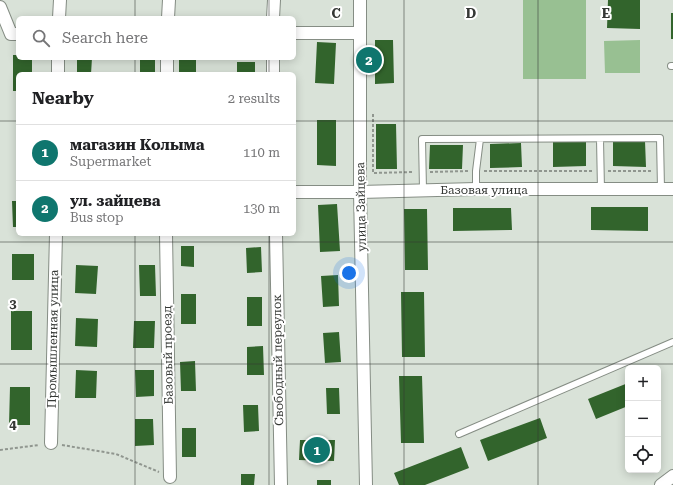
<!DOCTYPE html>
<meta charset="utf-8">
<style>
body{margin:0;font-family:"Roboto Serif",serif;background:#f2f2f2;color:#202124}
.controls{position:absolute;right:12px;bottom:12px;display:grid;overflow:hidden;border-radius:6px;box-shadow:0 2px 10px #0003}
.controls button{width:36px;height:36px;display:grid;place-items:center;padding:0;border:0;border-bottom:1px solid #e0e0e0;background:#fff;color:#202124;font:20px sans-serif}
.you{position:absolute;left:349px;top:273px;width:14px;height:14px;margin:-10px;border:3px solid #fff;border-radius:50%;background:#1a73e8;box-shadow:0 0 0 6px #1a73e833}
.badge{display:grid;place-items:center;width:26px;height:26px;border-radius:50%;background:#0f766e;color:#fff;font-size:13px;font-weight:700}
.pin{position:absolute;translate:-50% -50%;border:2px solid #fff;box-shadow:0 1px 4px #0006}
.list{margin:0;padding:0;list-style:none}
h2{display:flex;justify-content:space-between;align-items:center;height:52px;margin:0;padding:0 16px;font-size:17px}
h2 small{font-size:13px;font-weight:400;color:#757577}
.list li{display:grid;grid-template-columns:26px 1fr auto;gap:12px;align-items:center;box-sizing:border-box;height:56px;padding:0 16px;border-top:1px solid #e0e0e0}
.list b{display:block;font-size:15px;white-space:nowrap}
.list p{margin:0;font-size:13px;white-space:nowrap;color:#757577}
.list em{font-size:13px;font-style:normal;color:#757577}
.icon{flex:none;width:22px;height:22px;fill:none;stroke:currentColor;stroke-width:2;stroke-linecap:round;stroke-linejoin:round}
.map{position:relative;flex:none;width:673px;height:485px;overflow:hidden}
.search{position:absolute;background:#fff;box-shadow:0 2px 10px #0003;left:16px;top:16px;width:280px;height:44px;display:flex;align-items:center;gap:10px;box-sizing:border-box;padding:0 14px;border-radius:6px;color:#757577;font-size:15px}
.panel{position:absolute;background:#fff;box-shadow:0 2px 10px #0003;left:16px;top:72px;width:280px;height:164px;border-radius:6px}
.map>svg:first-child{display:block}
</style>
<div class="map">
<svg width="673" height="485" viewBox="0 0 673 485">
<rect width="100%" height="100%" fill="#d9e2d8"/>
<!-- green -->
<path fill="#98c092" d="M523,0H586V79H523Z
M640,40V73H605L604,41Z"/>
<!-- building -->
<path fill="#32642c" d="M608,0H640V29L607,28Z
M671,13H673V39H671Z
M375,40H393L394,83L375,84Z
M317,42L336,43L334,84L315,83Z
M13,55H18V58H32V74H18V91H13Z
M77,58H92L91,74H77Z
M140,58H155V74H140Z
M179,58H196V74H179Z
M237,62H255V74H237Z
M317,120H336V166L317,165Z
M376,124H396L397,169H376Z
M613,141H645L646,167L613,166Z
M553,142H586V166L553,167Z
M521,143L522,167L490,168V144Z
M430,145H463L462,169H429Z
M12,201H18V227H13Z
M337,204L340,251L320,252L318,205Z
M591,207H648V231L591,230Z
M453,208H511L512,230L453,231Z
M404,209H427L428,270H405Z
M181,246H194V267L181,266Z
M261,247L262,272L247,273L246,248Z
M12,254H34V280H12Z
M76,265L98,266L96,294L75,293Z
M139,265H155L156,296H140Z
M338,275L339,306L323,307L321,276Z
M401,292H424L425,357H402Z
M181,294H196V324H181Z
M247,297H262V326H247Z
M11,311H32V350H11Z
M76,318L98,319L97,347L75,346Z
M134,321H155L154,348H133Z
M339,332L341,362L325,363L323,333Z
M263,346L264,375H247V347Z
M195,361L196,391H181L180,362Z
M76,370L97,371L96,398H75Z
M135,370H154V396L136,397Z
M399,376H422L424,443H401Z
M628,383V406L596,419L588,399Z
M10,387H30V425H9Z
M326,388H339L340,414H327Z
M243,405H258L259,431L244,432Z
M540,418L547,438L488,461L480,440Z
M135,419H153L154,445L135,446Z
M182,428H196V457H182Z
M300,440H335L334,461L299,460Z
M461,447L469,468L425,485H399L394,473Z
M241,474H255L254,485H241Z
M317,480H331V485H317Z"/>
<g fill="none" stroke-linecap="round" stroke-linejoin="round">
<defs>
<path id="service" d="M671,66H673
M600,139L601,190
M476,189V171L480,139
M423,190L422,139L660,138L661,189
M459,434L673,342"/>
<path id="minor" d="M360,0V192L366,485
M0,7L11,34H18
M59,18L60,0
M168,18L169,0
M273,18L274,0
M294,33H360
M273,58V74
M58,74V58
M167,74V58
M294,192H360L476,189H673
M166,234L170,477
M276,234L281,485
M51,443L56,234
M661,485L673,476"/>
</defs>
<!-- service casing -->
<use href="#service" stroke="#858d84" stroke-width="8"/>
<!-- minor casing -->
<use href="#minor" stroke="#858d84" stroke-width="14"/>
<!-- path -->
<path stroke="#90968f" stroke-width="2" stroke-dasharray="3 2" stroke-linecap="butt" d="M373,114V173L414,172
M484,171H592
M608,171H652
M430,172L468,171
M62,445L116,454L159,472
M0,450L39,445"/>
<!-- service -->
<use href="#service" stroke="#fff" stroke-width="6"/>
<!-- minor -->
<use href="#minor" stroke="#fff" stroke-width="12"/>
</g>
<!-- grid -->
<path fill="none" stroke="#353835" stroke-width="1" stroke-opacity="0.55" d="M135,0V18M269,0V18M404,0V485M538,0V485M135,58V74M269,58V74M0,121H18M294,121H673M135,234V485M269,234V485M0,242H673M0,364H673"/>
<g text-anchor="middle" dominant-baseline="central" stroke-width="4" stroke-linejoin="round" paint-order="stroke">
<!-- street labels -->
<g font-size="12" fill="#353835" stroke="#fff">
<text x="484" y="190">Базовая улица</text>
<text transform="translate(361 207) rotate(-91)">улица Зайцева</text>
<text transform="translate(53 339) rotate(-89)">Промышленная улица</text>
<text transform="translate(168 355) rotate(-91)">Базовый проезд</text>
<text transform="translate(278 360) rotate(-91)">Свободный переулок</text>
</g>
</g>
<g font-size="13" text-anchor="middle" font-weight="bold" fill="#353835" stroke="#fff" stroke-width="4" stroke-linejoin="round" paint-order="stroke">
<text x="336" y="18">C</text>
<text x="471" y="18">D</text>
<text x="606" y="18">E</text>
<text x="13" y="308">3</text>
<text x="13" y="429">4</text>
</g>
</svg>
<div class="controls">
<button>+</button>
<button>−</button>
<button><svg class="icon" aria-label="locate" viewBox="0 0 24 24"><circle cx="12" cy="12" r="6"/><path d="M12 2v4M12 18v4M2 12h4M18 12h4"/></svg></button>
</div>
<div class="you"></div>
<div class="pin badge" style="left:317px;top:450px">1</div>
<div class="pin badge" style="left:369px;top:60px">2</div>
<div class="search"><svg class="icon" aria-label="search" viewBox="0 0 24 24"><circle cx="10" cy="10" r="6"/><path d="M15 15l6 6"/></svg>Search here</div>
<section class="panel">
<h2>Nearby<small>2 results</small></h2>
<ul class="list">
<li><span class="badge">1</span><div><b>магазин Колыма</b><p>Supermarket</p></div><em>110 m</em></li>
<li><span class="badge">2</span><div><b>ул. зайцева</b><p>Bus stop</p></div><em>130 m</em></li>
</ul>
</section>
</div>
